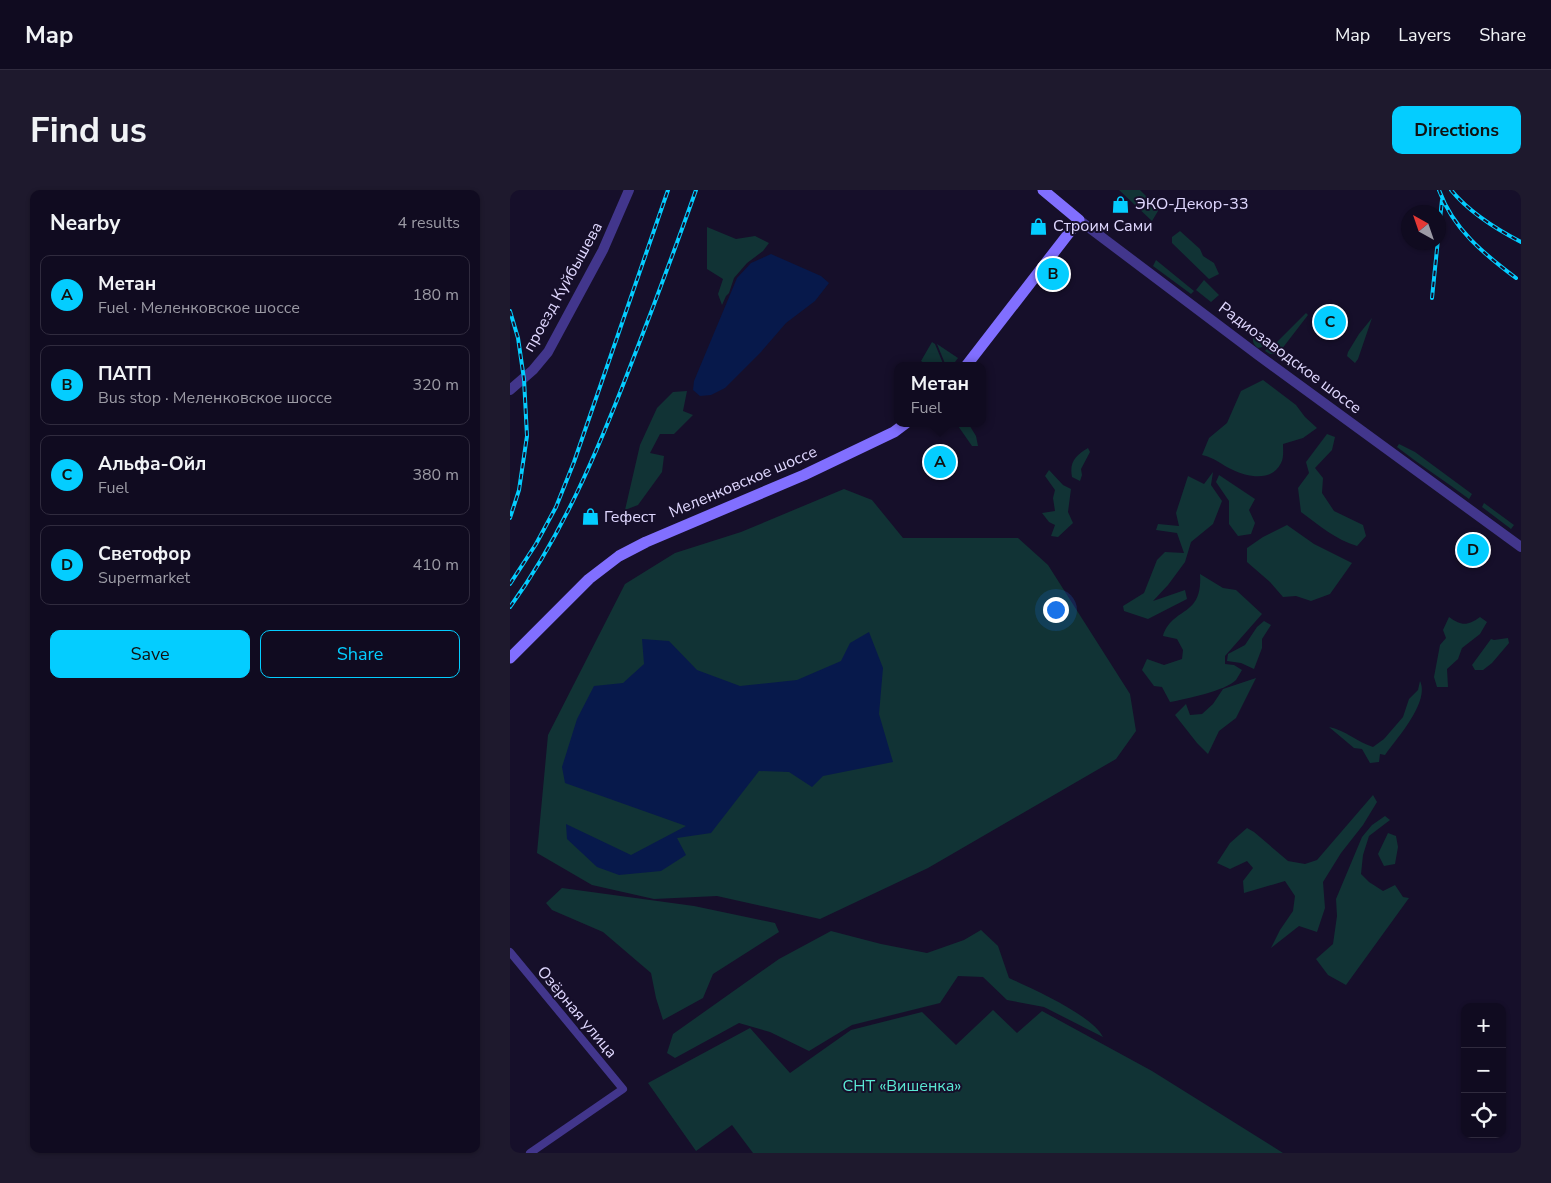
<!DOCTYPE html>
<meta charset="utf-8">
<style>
body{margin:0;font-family:"Nunito Sans",sans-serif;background:#1e192d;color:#f1f3f6}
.controls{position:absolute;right:15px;bottom:15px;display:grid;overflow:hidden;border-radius:10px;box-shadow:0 1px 4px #0004}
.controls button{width:45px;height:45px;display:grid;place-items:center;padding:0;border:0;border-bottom:1px solid #302b3e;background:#100b20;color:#f1f3f6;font:25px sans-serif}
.compass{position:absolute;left:891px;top:15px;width:45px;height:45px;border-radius:50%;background:#100b20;box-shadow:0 1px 4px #0004;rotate:320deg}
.you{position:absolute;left:545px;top:419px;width:18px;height:18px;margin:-12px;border:4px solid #fff;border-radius:50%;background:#1a73e8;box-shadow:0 0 0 8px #1a73e833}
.badge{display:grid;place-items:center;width:32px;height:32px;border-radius:50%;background:#04cdff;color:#111;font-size:16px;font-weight:700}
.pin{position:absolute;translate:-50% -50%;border:2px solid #fff;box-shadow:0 1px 5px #0006}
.popup{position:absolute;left:384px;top:172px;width:92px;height:65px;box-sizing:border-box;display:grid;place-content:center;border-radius:10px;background:#100b20;filter:drop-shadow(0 1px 4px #0005);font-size:16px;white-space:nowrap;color:#9c9ba5}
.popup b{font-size:19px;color:#f1f3f6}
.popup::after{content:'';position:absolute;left:50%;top:100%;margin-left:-10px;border:10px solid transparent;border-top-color:#100b20}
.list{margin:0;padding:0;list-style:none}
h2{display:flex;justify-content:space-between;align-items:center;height:65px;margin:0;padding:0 20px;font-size:21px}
h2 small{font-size:16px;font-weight:400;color:#9c9ba5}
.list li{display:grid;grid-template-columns:32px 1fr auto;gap:15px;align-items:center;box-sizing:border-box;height:80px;margin:0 10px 10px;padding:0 10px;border:1px solid #302b3e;border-radius:10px}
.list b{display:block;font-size:19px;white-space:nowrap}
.list p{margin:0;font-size:16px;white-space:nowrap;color:#9c9ba5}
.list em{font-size:16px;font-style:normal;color:#9c9ba5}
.actions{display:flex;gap:10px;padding:15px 20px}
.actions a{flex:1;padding:11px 0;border:1px solid #04cdff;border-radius:10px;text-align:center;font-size:18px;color:#04cdff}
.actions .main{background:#04cdff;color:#111}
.icon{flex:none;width:28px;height:28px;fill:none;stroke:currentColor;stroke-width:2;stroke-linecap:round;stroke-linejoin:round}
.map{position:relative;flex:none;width:1011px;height:963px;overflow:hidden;border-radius:10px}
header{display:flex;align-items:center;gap:30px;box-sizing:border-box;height:70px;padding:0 25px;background:#100b20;border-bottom:1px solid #302b3e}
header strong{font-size:24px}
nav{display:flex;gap:28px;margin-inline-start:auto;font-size:18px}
.intro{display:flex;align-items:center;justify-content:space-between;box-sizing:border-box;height:120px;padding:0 30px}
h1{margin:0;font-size:35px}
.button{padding:12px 22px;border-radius:10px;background:#04cdff;color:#111;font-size:18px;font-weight:700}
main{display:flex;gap:30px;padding:0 30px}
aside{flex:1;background:#100b20;border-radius:10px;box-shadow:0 1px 4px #0004}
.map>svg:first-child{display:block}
</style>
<header>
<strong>Map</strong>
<nav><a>Map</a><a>Layers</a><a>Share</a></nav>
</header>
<div class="intro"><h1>Find us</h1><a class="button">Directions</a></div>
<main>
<aside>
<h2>Nearby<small>4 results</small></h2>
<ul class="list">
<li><span class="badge">A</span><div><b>Метан</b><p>Fuel · Меленковское шоссе</p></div><em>180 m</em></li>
<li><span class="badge">B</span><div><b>ПАТП</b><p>Bus stop · Меленковское шоссе</p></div><em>320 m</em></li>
<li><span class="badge">C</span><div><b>Альфа-Ойл</b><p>Fuel</p></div><em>380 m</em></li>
<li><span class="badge">D</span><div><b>Светофор</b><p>Supermarket</p></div><em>410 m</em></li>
</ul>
<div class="actions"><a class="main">Save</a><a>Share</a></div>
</aside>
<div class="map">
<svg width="1011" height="963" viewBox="0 0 1011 963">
<rect width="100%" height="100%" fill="#160f2a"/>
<!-- green -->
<path fill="#113335" d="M609,0H630L640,10L648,21L642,31Z
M197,37L226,49L245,46L259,53L253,61L237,73L224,88L219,103L216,106L212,115L208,104L213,89L197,79Z
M670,41L690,59L693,66L704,73L709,84L699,89L662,53V47Z
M646,70L684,101L681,104L643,76Z
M694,90L709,105L701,112L686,100Z
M796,123L798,125L768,164H760L755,161L762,153L764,155Z
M862,128L848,169L845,173L837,166L838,162L849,144Z
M747,139L759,150L752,157L748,158C740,152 743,148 747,139Z
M422,152L425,154L434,176H418L411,171Z
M427,154L448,168L442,176H436Z
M753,190L786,215L795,227L807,238L793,248L773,254C773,260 774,268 771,273C762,292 738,287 723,280C711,275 706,268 692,265L699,248L717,233L731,201Z
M177,201L173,221L183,225L164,244H150L140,263L154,266L152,282L128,315L115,320L130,255L147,218L163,202Z
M446,233H458L466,246L468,256H462Z
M817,244L825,247L822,260L805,278L813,288L812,303L824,321L853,335L856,346L847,356C826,350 809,335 791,322L788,298L799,283L796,272Z
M889,254L905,262L962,304L959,309C935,291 910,275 887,257Z
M578,258L580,262L571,279L572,285L570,291L562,287C559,272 566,265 578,258Z
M539,280L553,295L561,299L558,322L563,333L548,347L541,346L545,335L539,332L532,323L545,321L543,308L545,300L535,286Z
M703,282L701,295L712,311L703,334L681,352L675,372L658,395L643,411L675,400L677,409L638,429L614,421L613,416L634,403L647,370L655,362L674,363L667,343L646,340L648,334L669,336L666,323L678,286L694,294Z
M709,285L745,309L739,320L745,333L741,344L728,346L719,334V311L706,292Z
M334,299L362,310L393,348H508L538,375L620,504L626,541L606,569L418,678L310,729L207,706L144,709L82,695L27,663L38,545L115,394L165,363L231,342Z
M974,313L1004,335L1001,339L972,317Z
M777,335L804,354L842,373L820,404L801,411L786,406L773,407L760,392L737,372V358L753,347Z
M690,384L713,398L726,400L752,424L715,466V474L724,475L732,480C730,483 728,487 726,490C715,501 676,509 660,512L652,497L644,496L632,480L637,469L654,475L672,469L673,460L667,449L653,446C663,416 693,428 690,384Z
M939,427C951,436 958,436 970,427L977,432L970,444L952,458L948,469L937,479L938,497H927L924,487L930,455L936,448L933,440Z
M754,431L761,435L752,449V458L744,479L731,473L717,471L718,464L735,455L747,437Z
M998,448L999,453L982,473L973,480H965L962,475L981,449L984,450Z
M746,488L726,528L709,541L698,564L687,553L665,525L676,514L680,525L692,524L703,514L713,499Z
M910,491C920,512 887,548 875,565L870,564L869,572L860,573L852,559L844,558L819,537C835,540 847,552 863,557L874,549L893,527L899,509L908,500Z
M863,605L867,612L853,635L831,663L813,692L815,718L807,742L789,736L761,758L770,740L783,721L785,706L775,691L734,703L733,691L743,678L737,671L720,679L707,673L720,653L737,638L744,642L778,671L795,674L807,670Z
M875,626L880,630L859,646L853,665L851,684L859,692L873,701L885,695L893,707L899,708L836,795L818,785L806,769L823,754L827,726L826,709L852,647L862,635Z
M878,643L886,646L888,657L885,674L874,676L868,664Z
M52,698L184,716L265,733L269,742L203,784L193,808L153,830L146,808L141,783L93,742L42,720L36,713Z
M471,740L488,756L499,788C523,799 582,825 593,847L534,817L497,810L473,787L448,786L430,813L342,835L299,861L260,842L229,833L165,868L157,863L163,844L269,769L321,741L371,754L417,763L454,750Z
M483,820L507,843L532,821L642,881L773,963H243L222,935L186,961L138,893L240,838L280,883L341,840L412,822L446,855Z"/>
<!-- water -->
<path fill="#07194b" d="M261,64L311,86L319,93L305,111L276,133L251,162L215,198L201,205L190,206L183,200L184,191L227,88L241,73Z
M359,442L373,478L369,524L383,572L313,586L302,597L279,582L249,581L201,643L167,648L176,665L151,681L109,685L87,677L57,649L56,634L121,665L176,636L55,593L52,577L67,529L84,496L113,493L134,474L132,449L159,451L187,480L230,496L287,490L331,471L340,453Z"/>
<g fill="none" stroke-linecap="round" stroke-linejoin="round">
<!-- minor -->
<path stroke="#42368c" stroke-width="8" d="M0,762L113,899L20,963"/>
<!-- tertiary -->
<path stroke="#42368c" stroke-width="10" d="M569,30L748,165L1011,357
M0,200L23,180L38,162L93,60L119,0"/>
<!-- secondary -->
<path stroke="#816fff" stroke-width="11" d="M456,176L569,30L533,0
M0,468L79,389L109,366L136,352L294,285L384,242L396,233"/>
<defs>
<path id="rail" d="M929,0C943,39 974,64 1006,88
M941,0C959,22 986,39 1011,52
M922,108L932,10
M0,121L8,148L14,189L17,246L9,300L0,328
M0,394L26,354L46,317L64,272L158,0
M0,417C53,344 88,260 120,177C143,118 165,59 186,0"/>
</defs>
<!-- rail casing -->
<use href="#rail" stroke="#04cdff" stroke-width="4"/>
<!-- rail -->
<use href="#rail" stroke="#160f2a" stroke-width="2" stroke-dasharray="5.5" stroke-linecap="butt"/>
</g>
<!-- icons -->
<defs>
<symbol id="shop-bare" viewBox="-9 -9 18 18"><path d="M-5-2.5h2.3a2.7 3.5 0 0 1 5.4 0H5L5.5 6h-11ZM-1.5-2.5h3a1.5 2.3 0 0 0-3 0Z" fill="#04cdff" stroke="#160f2a" stroke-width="2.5" paint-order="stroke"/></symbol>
</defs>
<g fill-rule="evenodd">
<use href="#shop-bare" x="598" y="2" width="25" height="25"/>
<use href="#shop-bare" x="516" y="24" width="25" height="25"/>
<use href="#shop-bare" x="68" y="314" width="25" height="25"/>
</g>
<g text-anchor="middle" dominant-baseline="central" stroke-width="4" stroke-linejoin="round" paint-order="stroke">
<!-- poi labels -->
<g font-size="16" fill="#e0d8ff" stroke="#160f2a" text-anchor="start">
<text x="625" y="14">ЭКО-Декор-33</text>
<text x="543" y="36">Строим Сами</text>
<text x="94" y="327">Гефест</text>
</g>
<!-- street labels -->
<g font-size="16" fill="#e0d8ff" stroke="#160f2a">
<text transform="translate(53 97) rotate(-61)">проезд Куйбышева</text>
<text transform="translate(780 168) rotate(37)">Радиозаводское шоссе</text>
<text transform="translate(233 292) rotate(-23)">Меленковское шоссе</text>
<text transform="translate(67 822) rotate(50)">Озёрная улица</text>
</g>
<!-- park labels -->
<g font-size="16" fill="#5ae8d3" stroke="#160f2a">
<text x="392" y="896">СНТ «Вишенка»</text>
</g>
</g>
</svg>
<div class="controls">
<button>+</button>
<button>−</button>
<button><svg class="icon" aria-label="locate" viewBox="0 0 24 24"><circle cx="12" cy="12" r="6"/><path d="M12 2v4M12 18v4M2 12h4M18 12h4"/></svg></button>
</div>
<svg class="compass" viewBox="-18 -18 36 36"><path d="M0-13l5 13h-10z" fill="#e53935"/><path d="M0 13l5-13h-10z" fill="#9c9ba5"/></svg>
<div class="you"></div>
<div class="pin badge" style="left:430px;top:272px">A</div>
<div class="popup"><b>Метан</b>Fuel</div>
<div class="pin badge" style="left:543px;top:84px">B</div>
<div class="pin badge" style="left:820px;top:132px">C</div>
<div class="pin badge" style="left:963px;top:360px">D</div>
</div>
</main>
